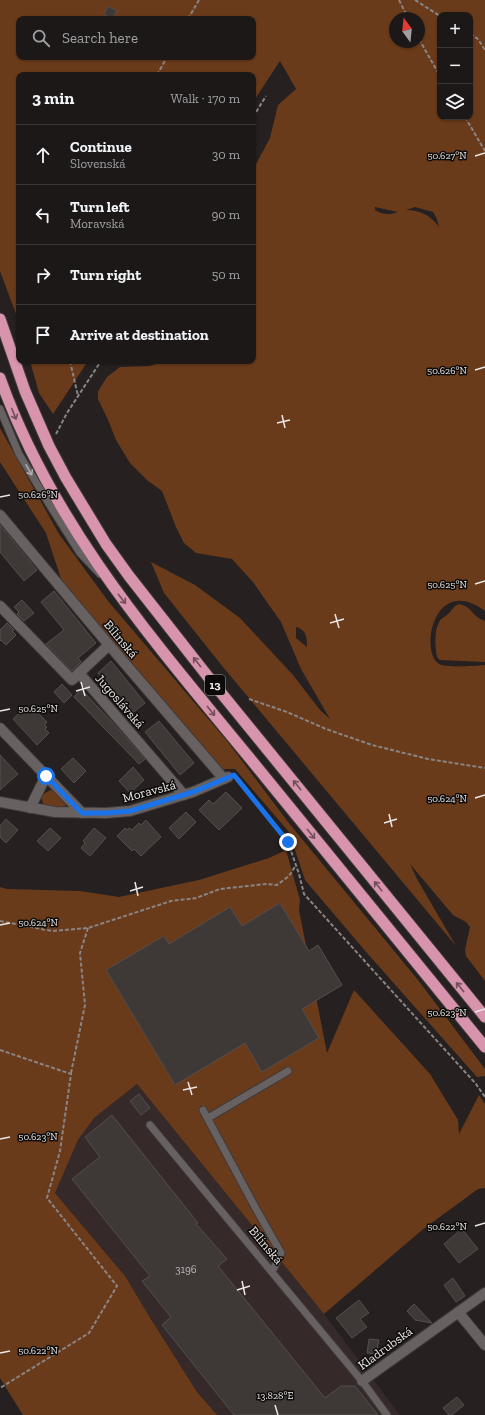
<!DOCTYPE html>
<meta charset="utf-8">
<style>
body{margin:0;font-family:"Zilla Slab",serif;background:#292525;color:#f1f3f6}
.controls{position:absolute;right:12px;top:12px;display:grid;overflow:hidden;border-radius:8px;box-shadow:0 1px 3px #0004}
.controls button{width:36px;height:36px;display:grid;place-items:center;padding:0;border:0;border-bottom:1px solid #3a3737;background:#1c1818;color:#f1f3f6;font:20px sans-serif}
.compass{position:absolute;left:389px;top:12px;width:36px;height:36px;border-radius:50%;background:#1c1818;box-shadow:0 1px 3px #0004;rotate:345deg}
.stop{position:absolute;width:12px;height:12px;margin:-9px;border:3px solid #1a73e8;border-radius:50%;background:#fff}
.stop.end{background:#1a73e8;border-color:#fff;box-shadow:0 1px 4px #0008}
.list{margin:0;padding:0;list-style:none}
h2{display:flex;justify-content:space-between;align-items:center;height:52px;margin:0;padding:0 16px;font-size:17px}
h2 small{font-size:13px;font-weight:400;color:#a0a0a2}
.list li{display:grid;grid-template-columns:26px 1fr auto;gap:12px;align-items:center;box-sizing:border-box;height:60px;padding:0 16px;border-top:1px solid #3a3737}
.list b{display:block;font-size:15px;white-space:nowrap}
.list p{margin:0;font-size:13px;white-space:nowrap;color:#a0a0a2}
.list em{font-size:13px;font-style:normal;color:#a0a0a2}
.icon{flex:none;width:22px;height:22px;fill:none;stroke:currentColor;stroke-width:2;stroke-linecap:round;stroke-linejoin:round}
.map{position:relative;flex:none;width:485px;height:1415px;overflow:hidden}
.search{position:absolute;background:#1c1818;box-shadow:0 1px 3px #0004;left:16px;top:16px;width:240px;height:44px;display:flex;align-items:center;gap:10px;box-sizing:border-box;padding:0 14px;border-radius:8px;color:#a0a0a2;font-size:15px}
.panel{position:absolute;background:#1c1818;box-shadow:0 1px 3px #0004;left:16px;top:72px;width:240px;height:292px;border-radius:8px}
.map>svg:first-child{display:block}
</style>
<div class="map">
<svg width="485" height="1415" viewBox="0 0 485 1415">
<rect width="100%" height="100%" fill="#262020"/>
<!-- built -->
<path fill="#36292a" d="M137,1084L324,1314L400,1415H217L197,1392L149,1316L125,1276L55,1193L78,1140L94,1118Z"/>
<!-- green -->
<path fill="#6a3b1a" fill-rule="evenodd" d="M0,0H485V611C434,573 419,652 439,664C446,668 475,666 485,665V981L466,956L465,950L470,927L466,922L453,915L410,864L417,879L456,946L223,667L164,593L151,562L195,585L240,618L293,675L320,710L330,719L301,669L281,622L253,582L232,559L196,553L184,543L176,527L162,491L147,480L130,463L116,440L109,422L98,399V392L100,388L107,377L120,367L150,366L158,363L161,361H253V170L270,138L278,105L296,89L280,61L253,102V75H19V322L0,271ZM440,15H470V117H440ZM395,18H419V42H395ZM19,19H253V57H19ZM375,207L398,212C391,215 382,215 375,210ZM415,207L433,212L437,219L439,227C430,215 420,210 406,210ZM296,627C307,630 307,638 307,647L296,638Z
M30,361H88L53,414L39,393Z
M0,428L59,534L108,601L227,741L288,822L418,980L485,1069V1076L477,1077L367,953L305,880L289,832L235,769H219L62,582L46,533L0,462Z
M459,604C473,607 472,617 485,621V662L440,660L437,657C435,647 434,632 439,622C441,618 445,617 448,614C452,611 453,606 459,604Z
M51,790C58,791 65,798 66,805C60,811 51,807 44,806L41,797L45,793Z
M286,850L300,900L299,910L327,1053L354,990L430,1074L458,1120L459,1134L479,1095L485,1104V1188L478,1189L422,1230L324,1314L137,1084L94,1118L78,1140L55,1193L125,1276L149,1316L197,1392L217,1415H23L0,1378V887L7,889L80,891L119,897L199,880L269,858Z"/>
<!-- building -->
<path fill="#3e3837" stroke="#544e4c" d="M108,6L117,11L112,19L104,14Z
M0,525L37,570L24,581L0,552Z
M54,591L96,643L78,658L81,662L72,671L46,644L64,630L41,602Z
M22,600L34,613L24,621L17,614L19,612L14,607Z
M7,623L14,630L12,631L16,635L6,645L1,640L0,641V630Z
M111,661L145,703L131,714L98,673Z
M62,684L72,695L64,703L54,692Z
M81,689L112,722L145,759L139,764L74,697Z
M25,708L30,713L32,712L34,714L36,711L47,722L44,725L47,727L45,729L49,733L37,745L13,719Z
M159,721L194,763L180,775L145,732Z
M0,755L18,774L0,790Z
M73,758L86,771L74,783L61,769Z
M133,767L144,780L130,793L119,781Z
M226,792L242,808L219,830L199,810L209,800L213,804Z
M186,812L196,822L179,839L169,828Z
M6,819L18,830L6,843L0,837V826Z
M146,820L161,837L141,856L134,849L132,851L117,836L125,828L127,830L129,828L132,830L139,823L141,825Z
M50,828L61,838L48,851L37,841Z
M94,828L106,838L90,856L81,848L85,843L83,841Z
M280,903L309,951L318,945L342,985L302,1009L319,1038L262,1072L245,1043L175,1085L106,970L164,936L169,944L230,907L242,926Z
M139,1094L150,1108L141,1115L130,1101Z
M112,1115L198,1223L196,1224L227,1259L218,1266L325,1398L341,1386H355L378,1415H234L162,1325L171,1317L142,1281L150,1276L72,1179L100,1157L85,1137Z
M462,1229L478,1249L459,1263L444,1244Z
M453,1278L465,1296L456,1302L444,1285Z
M359,1300L369,1313L360,1319L367,1327L352,1338L336,1318Z
M414,1304L432,1323L415,1320L407,1311Z
M369,1339L379,1340L376,1354L367,1353Z
M457,1397L464,1405L452,1415H449L443,1408Z"/>
<g fill="none" stroke-linecap="round" stroke-linejoin="round">
<defs>
<path id="service" d="M0,409L19,454L49,504L80,553L100,574
M203,1110L255,1207L281,1253L272,1272
M208,1118L288,1071
M150,1125L362,1381L387,1415"/>
<path id="minor" d="M0,515L109,645L224,779
M0,606L72,680L79,673L184,795
M79,673L109,645
M0,728L82,813
M0,802L55,812L106,813L130,811L193,792L228,777
M30,808L46,776
M458,1312L485,1345
M362,1381L485,1293"/>
<path id="trunk" d="M0,319L25,391L49,446L66,478L106,544L129,576L209,678L485,1017
M0,378C52,524 151,638 248,756C327,853 406,950 485,1047"/>
</defs>
<!-- service casing -->
<use href="#service" stroke="#3f3a3a" stroke-width="9"/>
<!-- minor casing -->
<use href="#minor" stroke="#3f3a3a" stroke-width="12"/>
<!-- trunk casing -->
<use href="#trunk" stroke="#3f3a3a" stroke-width="13"/>
<!-- path -->
<path stroke="#8a8585" stroke-width="2" stroke-dasharray="4 2" stroke-linecap="butt" d="M399,0L408,18
M415,0L440,16
M188,19L199,0
M470,34L478,39L485,50
M419,39L440,76
M157,75L167,57
M253,117L266,96
M465,117L485,151
M70,361L78,396
M56,434L67,413L101,361
M249,699L287,712L326,729L372,745L428,759L485,768
M239,779L288,842L299,874L304,894L476,1084L485,1097
M0,921L52,931L88,928L171,901L196,898L220,889L266,884L277,885L289,876L296,865
M0,1050L71,1074L60,1151L47,1198L117,1286L89,1333L0,1388
M71,1073L85,1005L80,953L88,928"/>
<!-- service -->
<use href="#service" stroke="#686162" stroke-width="7"/>
<!-- minor -->
<use href="#minor" stroke="#686162" stroke-width="10"/>
<!-- trunk -->
<use href="#trunk" stroke="#d894ad" stroke-width="11"/>
</g>
<!-- one-way arrows -->
<defs><path id="oneway-shaft" d="M-6 0H5M1.5-3L5.5 0L1.5 3" fill="none" stroke-width="1.6" stroke-linecap="round" stroke-linejoin="round"/></defs>
<g stroke="#724f5c">
<use href="#oneway-shaft" transform="translate(14 414) rotate(68)"/>
<use href="#oneway-shaft" transform="translate(122 599) rotate(52)"/>
<use href="#oneway-shaft" transform="translate(197 662) rotate(-128)"/>
<use href="#oneway-shaft" transform="translate(211 711) rotate(51)"/>
<use href="#oneway-shaft" transform="translate(297 785) rotate(-129)"/>
<use href="#oneway-shaft" transform="translate(311 834) rotate(51)"/>
<use href="#oneway-shaft" transform="translate(378 886) rotate(-129)"/>
<use href="#oneway-shaft" transform="translate(460 987) rotate(-129)"/>
</g>
<use stroke="#b0aaab" href="#oneway-shaft" transform="translate(29 470) rotate(60)"/>
<g fill="none" stroke-linecap="round" stroke-linejoin="round">
<!-- route -->
<path stroke="#1a73e8" stroke-width="5" d="M46,776L82,813H106L130,811L193,792L234,775L288,842"/>
</g>
<!-- ticks -->
<path fill="none" stroke="#eae6e6" stroke-width="1.5" d="M475,156L485,153M475,370L485,367M282,415L285,428M277,423L290,420M0,497L10,495M475,584L485,581M335,614L339,628M330,623L344,619M81,682L85,696M76,691L90,687M0,711L10,709M475,798L485,795M389,814L392,827M384,823L397,819M135,882L138,896M130,891L143,887M0,925L10,923M475,1012L485,1009M188,1082L192,1095M183,1090L197,1087M0,1139L10,1137M475,1226L485,1223M242,1281L245,1295M237,1290L250,1286M0,1353L10,1351M275,1405L278,1415"/>
<g text-anchor="middle" dominant-baseline="central" stroke-width="3" stroke-linejoin="round" paint-order="stroke">
<!-- number labels -->
<g font-size="11" fill="#bfbaba">
<text x="186" y="1269">3196</text>
</g>
<!-- shield labels -->
<rect fill="#0d0a0a" stroke="#a8a4a4" stroke-width="1" x="205" y="675" width="20" height="20" rx="3"/>
<g font-size="12" font-weight="bold" fill="#eae6e6">
<text x="215" y="685">13</text>
</g>
<!-- street labels -->
<g font-size="13" fill="#eae6e6" stroke="#0d0a0a">
<text transform="translate(121 639) rotate(50)">Bílinská</text>
<text transform="translate(120 701) rotate(49)">Jugoslávská</text>
<text transform="translate(149 791) rotate(-15)">Moravská</text>
<text transform="translate(266 1245) rotate(50)">Bílinská</text>
<text transform="translate(385 1348) rotate(-36)">Kladrubská</text>
</g>
</g>
<g font-size="10" text-anchor="middle" fill="#eae6e6" stroke="#0d0a0a" stroke-width="3" stroke-linejoin="round" paint-order="stroke">
<text x="447" y="159">50.627°N</text>
<text x="447" y="374">50.626°N</text>
<text x="38" y="498">50.626°N</text>
<text x="447" y="588">50.625°N</text>
<text x="38" y="712">50.625°N</text>
<text x="447" y="802">50.624°N</text>
<text x="38" y="926">50.624°N</text>
<text x="447" y="1016">50.623°N</text>
<text x="38" y="1140">50.623°N</text>
<text x="447" y="1230">50.622°N</text>
<text x="38" y="1354">50.622°N</text>
<text x="275" y="1399">13.828°E</text>
</g>
</svg>
<div class="controls">
<button>+</button>
<button>−</button>
<button><svg class="icon" aria-label="layers" viewBox="0 0 24 24"><path d="M12 4l9 5-9 5-9-5zM3 14l9 5 9-5"/></svg></button>
</div>
<svg class="compass" viewBox="-18 -18 36 36"><path d="M0-13l5 13h-10z" fill="#e53935"/><path d="M0 13l5-13h-10z" fill="#a0a0a2"/></svg>
<div class="stop" style="left:46px;top:776px"></div>
<div class="stop end" style="left:288px;top:842px"></div>
<div class="search"><svg class="icon" aria-label="search" viewBox="0 0 24 24"><circle cx="10" cy="10" r="6"/><path d="M15 15l6 6"/></svg>Search here</div>
<section class="panel">
<h2>3 min<small>Walk · 170 m</small></h2>
<ul class="list">
<li><svg class="icon" aria-label="ahead" viewBox="0 0 24 24"><path d="M12 20V5M6 11l6-6 6 6"/></svg><div><b>Continue</b><p>Slovenská</p></div><em>30 m</em></li>
<li><svg class="icon" aria-label="left" viewBox="0 0 24 24"><path d="M17 20v-9H6M10 6l-5 5 5 5"/></svg><div><b>Turn left</b><p>Moravská</p></div><em>90 m</em></li>
<li><svg class="icon" aria-label="right" viewBox="0 0 24 24"><path d="M7 20v-9h11M14 6l5 5-5 5"/></svg><div><b>Turn right</b></div><em>50 m</em></li>
<li><svg class="icon" aria-label="arrive" viewBox="0 0 24 24"><path d="M6 21V4h12l-3 4 3 4H6"/></svg><div><b>Arrive at destination</b></div></li>
</ul>
</section>
</div>
